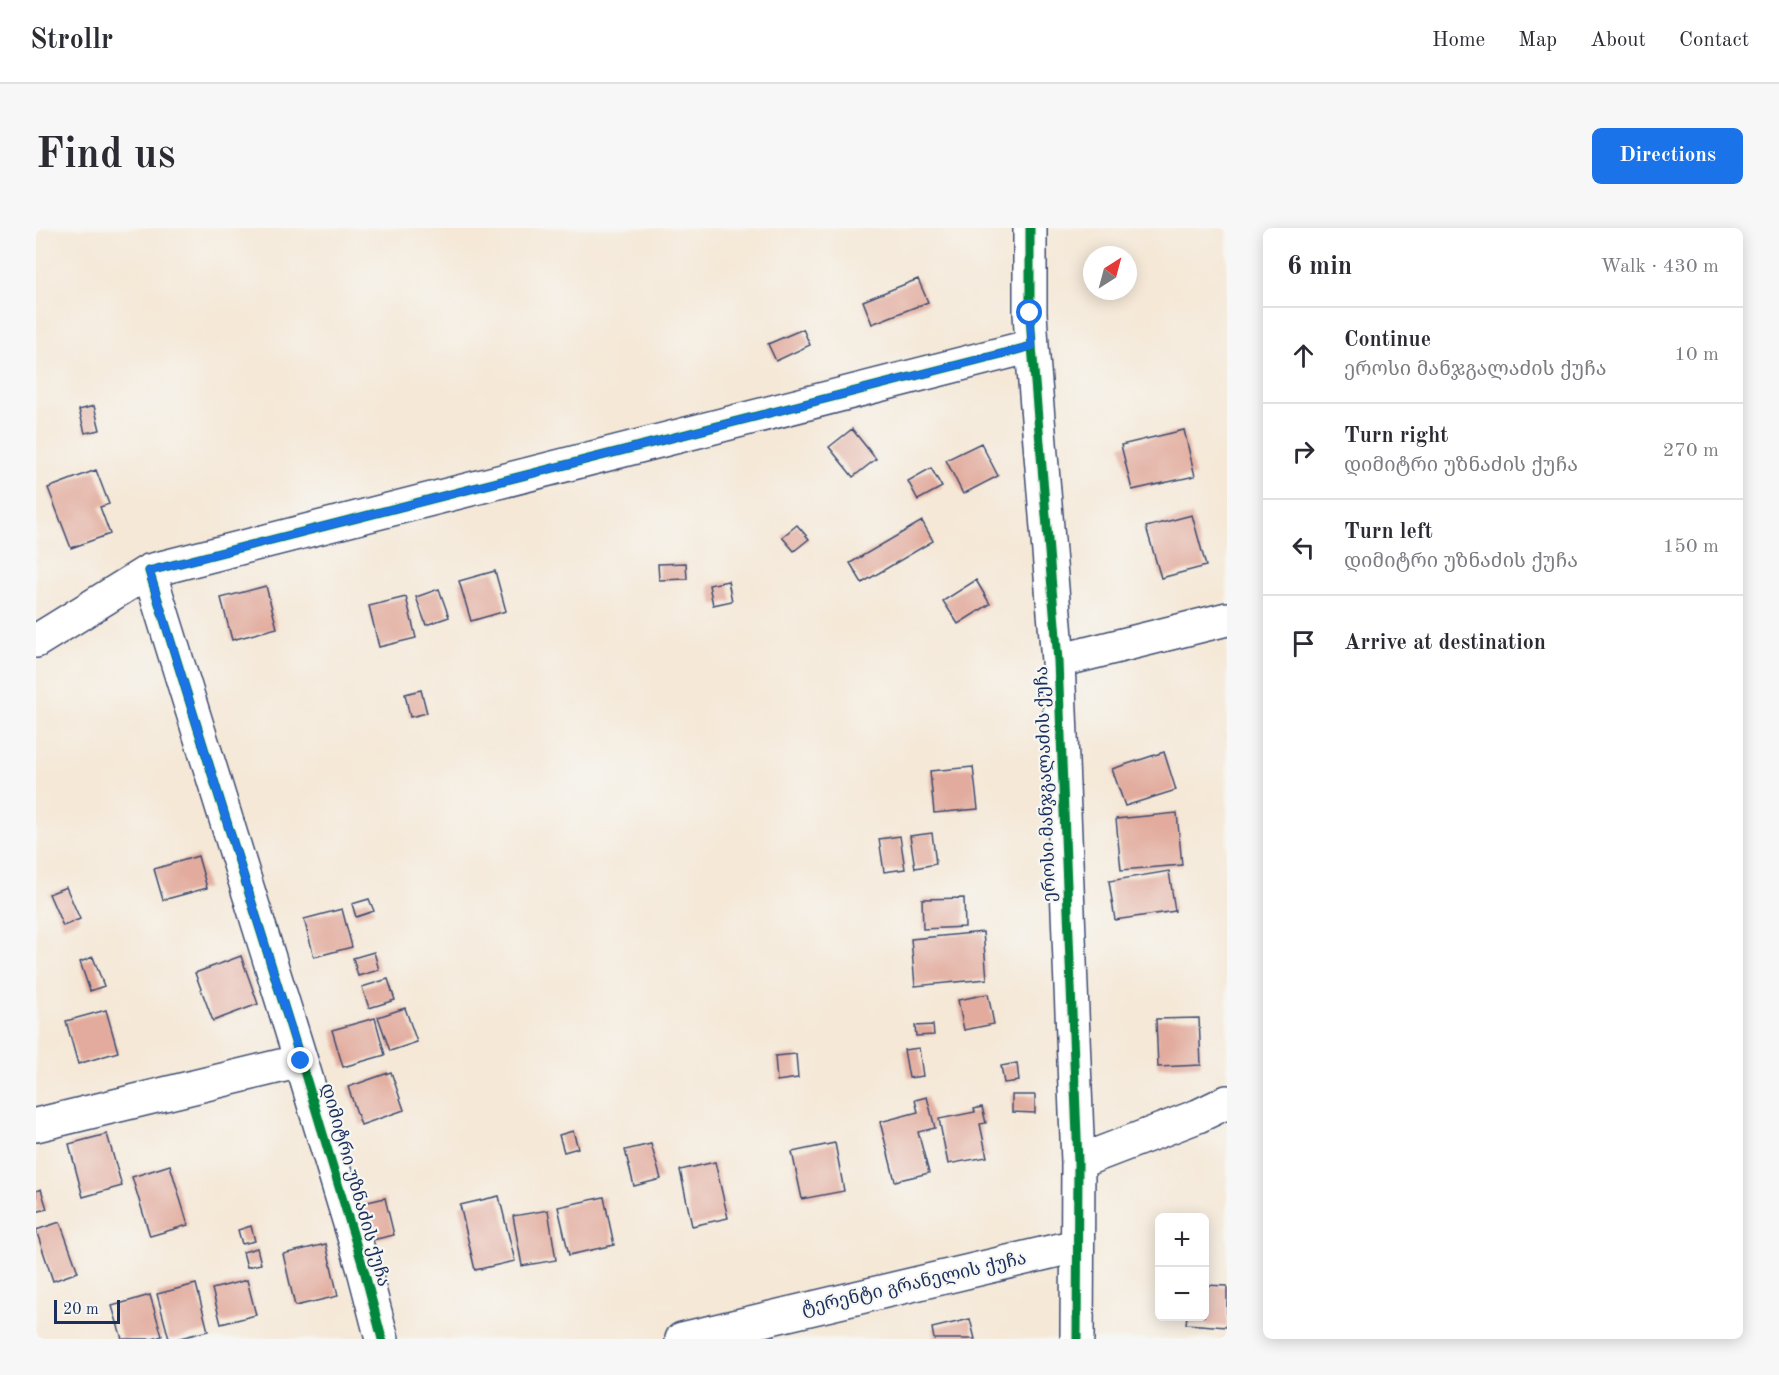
<!DOCTYPE html>
<meta charset="utf-8">
<style>
body{margin:0;font-family:"Old Standard TT","Noto Serif Georgian",serif;background:#f7f7f7;color:#2b2b33}
.controls{position:absolute;right:18px;bottom:18px;display:grid;overflow:hidden;border-radius:9px;box-shadow:0 3px 15px #0003}
.controls button{width:54px;height:54px;display:grid;place-items:center;padding:0;border:0;border-bottom:2px solid #e1e1e2;background:#fff;color:#2b2b33;font:30px sans-serif}
.compass{position:absolute;left:1047px;top:18px;width:54px;height:54px;border-radius:50%;background:#fff;box-shadow:0 3px 15px #0003;rotate:36deg}
.scale{position:absolute;left:18px;bottom:15px;width:66px;box-sizing:border-box;padding-left:6px;border:3px solid #1b2f5e;border-top:0;font-size:16px;line-height:21px;white-space:nowrap;color:#1b2f5e;-webkit-text-stroke:4px #f6f6f2;paint-order:stroke}
.stop{position:absolute;width:18px;height:18px;margin:-14px;border:4px solid #1a73e8;border-radius:50%;background:#fff}
.stop.end{background:#1a73e8;border-color:#fff;box-shadow:0 2px 6px #0008}
.list{margin:0;padding:0;list-style:none}
h2{display:flex;justify-content:space-between;align-items:center;height:78px;margin:0;padding:0 24px;font-size:26px}
h2 small{font-size:20px;font-weight:400;color:#7c7c81}
.list li{display:grid;grid-template-columns:39px 1fr auto;gap:18px;align-items:center;box-sizing:border-box;height:96px;padding:0 24px;border-top:2px solid #e1e1e2}
.list b{display:block;font-size:22px;white-space:nowrap}
.list p{margin:0;font-size:20px;white-space:nowrap;color:#7c7c81}
.list em{font-size:20px;font-style:normal;color:#7c7c81}
.icon{flex:none;width:33px;height:33px;fill:none;stroke:currentColor;stroke-width:2;stroke-linecap:round;stroke-linejoin:round}
.map{position:relative;flex:none;width:1191px;height:1111px;overflow:hidden;border-radius:9px}
header{display:flex;align-items:center;gap:36px;box-sizing:border-box;height:84px;padding:0 30px;background:#fff;border-bottom:2px solid #e1e1e2}
header strong{font-size:28px}
nav{display:flex;gap:33px;margin-inline-start:auto;font-size:21px}
.intro{display:flex;align-items:center;justify-content:space-between;box-sizing:border-box;height:144px;padding:0 36px}
h1{margin:0;font-size:42px}
.button{padding:15px 27px;border-radius:9px;background:#1a73e8;color:#fff;font-size:21px;font-weight:700}
main{display:flex;gap:36px;padding:0 36px}
aside{flex:1;background:#fff;border-radius:9px;box-shadow:0 3px 15px #0003}
.map>svg:first-child{display:block}
</style>
<header>
<strong>Strollr</strong>
<nav><a>Home</a><a>Map</a><a>About</a><a>Contact</a></nav>
</header>
<div class="intro"><h1>Find us</h1><a class="button">Directions</a></div>
<main>
<div class="map">
<svg width="1191" height="1111" viewBox="0 0 1191 1111">
<rect width="100%" height="100%" fill="#f6f6f2"/>
<filter id="ink" filterUnits="userSpaceOnUse"><feTurbulence type="fractalNoise" baseFrequency=".0167" numOctaves="2"/><feDisplacementMap in="SourceGraphic" scale="12" xChannelSelector="R" yChannelSelector="G"/><feConvolveMatrix kernelMatrix="1 2 1 2 8 2 1 2 1" color-interpolation-filters="sRGB"/></filter>
<filter id="wash" filterUnits="userSpaceOnUse"><feTurbulence type="fractalNoise" baseFrequency=".008" numOctaves="4" result="noise"/><feDisplacementMap in="SourceGraphic" scale="24" xChannelSelector="R" yChannelSelector="G"/><feGaussianBlur stdDeviation="1.35" result="paint"/><feColorMatrix in="noise" values="0 0 0 0 0 0 0 0 0 0 0 0 0 0 0 0 0 1.4 0 .05"/><feComposite in="paint" operator="in"/></filter>
<g filter="url(#wash)">
<rect width="100%" height="100%" fill="#f5e8d7"/>
<g id="blocks">
<!-- building -->
<path fill="#e2ab9d" d="M882,51L892,74L836,96L827,73Z
M767,101L774,117L740,133L732,116Z
M58,178L64,202L49,205L43,182Z
M816,201L840,231L817,249L793,219Z
M1148,202L1159,248L1096,262L1085,217Z
M945,215L962,248L927,266L910,232Z
M895,240L906,259L882,272L872,253Z
M60,242L73,276L64,279L74,306L35,320L12,260Z
M1156,287L1170,338L1125,350L1110,299Z
M886,293L897,313L826,355L814,335Z
M761,297L773,311L758,323L746,309Z
M650,335L651,351L623,352L622,336Z
M459,343L470,383L435,393L423,353Z
M940,352L954,376L922,396L907,373Z
M692,353L696,373L677,377L673,357Z
M230,358L241,400L196,412L185,370Z
M403,361L413,389L390,397L380,369Z
M370,369L380,410L343,419L333,378Z
M385,462L391,485L374,489L369,466Z
M1128,524L1140,562L1089,578L1076,541Z
M937,539L942,581L898,585L894,543Z
M1141,585L1146,637L1085,642L1080,591Z
M896,605L900,636L879,640L874,608Z
M864,608L869,641L848,644L843,611Z
M162,628L171,660L127,672L118,641Z
M1133,643L1139,683L1079,692L1073,653Z
M30,659L44,691L27,698L13,666Z
M928,670L929,699L887,701L886,671Z
M333,671L338,683L320,689L316,676Z
M306,681L316,719L278,729L268,691Z
M947,704L951,751L879,758L875,711Z
M338,724L343,742L322,748L317,730Z
M205,728L222,776L177,793L159,745Z
M57,729L68,758L54,763L44,734Z
M352,751L359,772L333,780L326,759Z
M952,766L958,796L928,802L922,772Z
M369,780L381,814L354,823L342,789Z
M70,782L82,824L42,836L30,793Z
M339,790L349,827L307,839L296,802Z
M1163,790L1165,837L1122,839L1120,791Z
M897,797L898,807L880,808L879,798Z
M883,820L887,848L873,850L868,822Z
M760,826L762,850L741,853L739,828Z
M981,835L983,853L968,855L965,838Z
M355,844L368,882L325,897L312,859Z
M976,867H999V885L976,884Z
M891,869L899,900L882,904L893,945L859,953L844,894L882,884L879,872Z
M946,879L950,895L944,896L951,929L912,936L903,891L939,884L938,881Z
M537,903L542,920L528,924L523,907Z
M71,906L86,958L47,969L33,916Z
M799,915L808,963L766,971L756,924Z
M615,916L625,951L598,958L589,922Z
M679,934L692,990L656,998L644,942Z
M134,937L152,997L114,1008L96,949Z
M5,961L11,981L0,984V963Z
M463,968L479,1033L439,1042L424,977Z
M568,969L578,1017L533,1027L522,979Z
M349,970L358,1007L332,1013L323,976Z
M512,982L520,1032L486,1038L477,988Z
M24,994L42,1044L17,1053L0,1002Z
M215,998L219,1013L206,1016L202,1002Z
M290,1016L302,1068L259,1078L247,1026Z
M221,1020L225,1036L211,1039L207,1024Z
M211,1052L220,1087L185,1096L176,1061Z
M160,1056L172,1103L140,1111H133L121,1066Z
M1168,1057L1191,1058V1099L1150,1096L1151,1088H1168Z
M114,1067L126,1108L117,1111H86L76,1078Z
M934,1091L939,1111H898L896,1100Z"/>
</g>
</g>
<g filter="url(#ink)">
<use href="#blocks" fill-opacity="0" stroke="#3c4b70" stroke-width="1.5"/>
<g fill="none" stroke-linecap="round" stroke-linejoin="round">
<defs>
<path id="minor" d="M994,0V85L996,118L1022,433L1042,934L1041,1111
M0,413L113,343
M1022,433L1191,391
M0,897L265,833
M1042,934L1162,888L1191,874
M346,1111L328,1042L265,833L113,343L996,118
M646,1111L1040,1018"/>
</defs>
<!-- minor casing -->
<use href="#minor" stroke="#3c4b70" stroke-width="36"/>
<!-- minor -->
<use href="#minor" stroke="#fff" stroke-width="33"/>
<defs>
<path id="cycleway" d="M994,0V85L996,118L1022,433L1042,934L1041,1111
M346,1111L328,1042L265,833L113,343L996,118"/>
</defs>
<!-- cycleway casing -->
<use href="#cycleway" stroke="#f6f6f2" stroke-width="13"/>
<!-- cycleway -->
<use href="#cycleway" stroke="#00873e" stroke-width="9"/>
</g>
</g>
<g fill="none" stroke-linecap="round" stroke-linejoin="round" filter="url(#ink)">
<!-- route -->
<path stroke="#1a73e8" stroke-width="8" d="M265,833L113,343L996,118L994,85"/>
</g>
<g text-anchor="middle" dominant-baseline="central" stroke-width="4.5" stroke-linejoin="round" paint-order="stroke">
<!-- street labels -->
<g font-size="18" fill="#1b2f5e" stroke="#f6f6f2">
<text transform="translate(1010 556) rotate(-92)">ეროსი მანჯგალაძის ქუჩა</text>
<text transform="translate(319 957) rotate(74)">დიმიტრი უზნაძის ქუჩა</text>
<text transform="translate(878 1056) rotate(-13)">ტერენტი გრანელის ქუჩა</text>
</g>
</g>
</svg>
<div class="controls">
<button>+</button>
<button>−</button>
</div>
<svg class="compass" viewBox="-18 -18 36 36"><path d="M0-13l5 13h-10z" fill="#e53935"/><path d="M0 13l5-13h-10z" fill="#7c7c81"/></svg>
<div class="scale">20 m</div>
<div class="stop" style="left:994px;top:85px"></div>
<div class="stop end" style="left:265px;top:833px"></div>
</div>
<aside>
<h2>6 min<small>Walk · 430 m</small></h2>
<ul class="list">
<li><svg class="icon" aria-label="ahead" viewBox="0 0 24 24"><path d="M12 20V5M6 11l6-6 6 6"/></svg><div><b>Continue</b><p>ეროსი მანჯგალაძის ქუჩა</p></div><em>10 m</em></li>
<li><svg class="icon" aria-label="right" viewBox="0 0 24 24"><path d="M7 20v-9h11M14 6l5 5-5 5"/></svg><div><b>Turn right</b><p>დიმიტრი უზნაძის ქუჩა</p></div><em>270 m</em></li>
<li><svg class="icon" aria-label="left" viewBox="0 0 24 24"><path d="M17 20v-9H6M10 6l-5 5 5 5"/></svg><div><b>Turn left</b><p>დიმიტრი უზნაძის ქუჩა</p></div><em>150 m</em></li>
<li><svg class="icon" aria-label="arrive" viewBox="0 0 24 24"><path d="M6 21V4h12l-3 4 3 4H6"/></svg><div><b>Arrive at destination</b></div></li>
</ul>
</aside>
</main>
